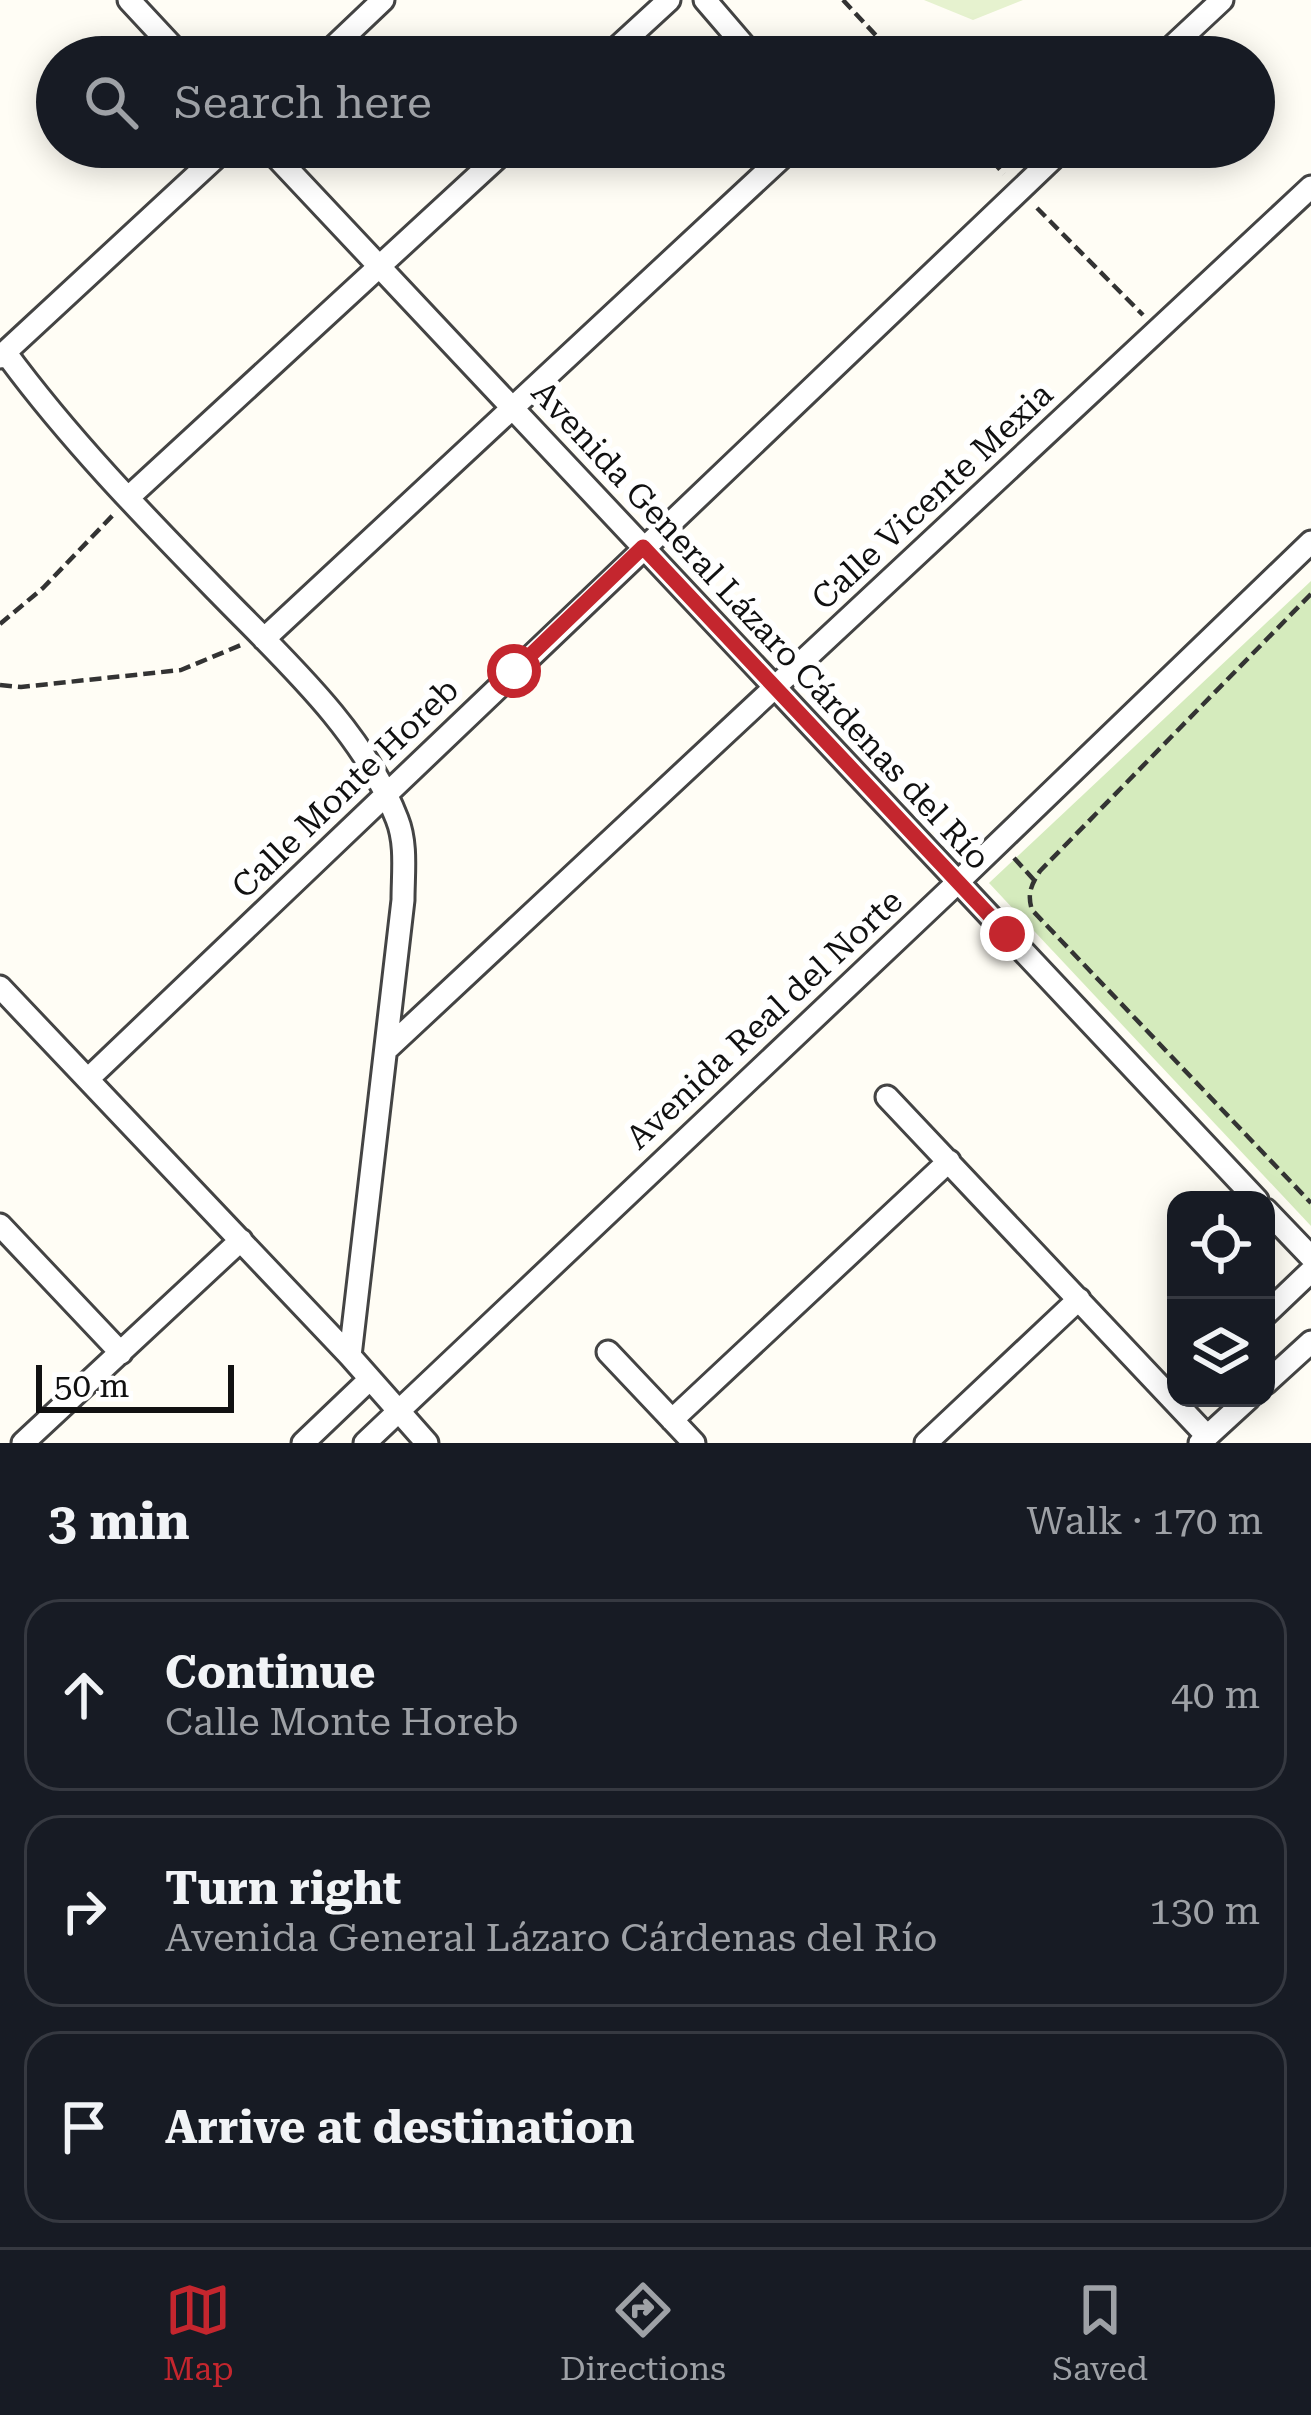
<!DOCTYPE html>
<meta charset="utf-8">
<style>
body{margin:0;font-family:"Roboto Serif",serif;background:#20242c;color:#f1f3f6}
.controls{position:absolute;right:36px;bottom:36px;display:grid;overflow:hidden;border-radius:24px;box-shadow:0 6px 30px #0003}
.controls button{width:108px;height:108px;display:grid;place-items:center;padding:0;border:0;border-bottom:3px solid #363941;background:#171b24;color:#f1f3f6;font:60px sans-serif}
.scale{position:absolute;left:36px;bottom:30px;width:198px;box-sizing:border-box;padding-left:12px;border:6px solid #111;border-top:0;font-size:33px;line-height:42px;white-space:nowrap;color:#111;-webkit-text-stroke:9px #fff;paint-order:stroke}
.stop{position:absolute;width:36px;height:36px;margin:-27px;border:9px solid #c4262e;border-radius:50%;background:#fff}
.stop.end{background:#c4262e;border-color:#fff;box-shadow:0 3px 12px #0008}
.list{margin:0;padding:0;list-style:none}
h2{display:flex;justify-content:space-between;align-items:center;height:156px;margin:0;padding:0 48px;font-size:51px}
h2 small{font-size:39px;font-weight:400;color:#9ea1a6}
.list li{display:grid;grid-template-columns:78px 1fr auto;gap:36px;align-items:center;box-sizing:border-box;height:192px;margin:0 24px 24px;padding:0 24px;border:3px solid #363941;border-radius:36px}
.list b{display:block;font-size:45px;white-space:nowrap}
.list p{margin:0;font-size:39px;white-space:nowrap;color:#9ea1a6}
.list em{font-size:39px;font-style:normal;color:#9ea1a6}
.icon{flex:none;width:66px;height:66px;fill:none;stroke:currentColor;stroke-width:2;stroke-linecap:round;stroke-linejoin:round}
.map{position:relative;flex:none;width:1311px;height:1443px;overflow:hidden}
.search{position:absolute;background:#171b24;box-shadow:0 6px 30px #0003;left:36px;right:36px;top:36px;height:132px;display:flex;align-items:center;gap:30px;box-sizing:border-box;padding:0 42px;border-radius:66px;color:#9ea1a6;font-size:45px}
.sheet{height:804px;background:#171b24}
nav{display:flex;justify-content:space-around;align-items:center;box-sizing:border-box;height:168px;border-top:3px solid #363941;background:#171b24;font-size:33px;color:#9ea1a6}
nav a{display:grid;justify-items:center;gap:6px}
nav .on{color:#c4262e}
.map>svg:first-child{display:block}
</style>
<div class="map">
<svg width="1311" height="1443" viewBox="0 0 1311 1443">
<rect width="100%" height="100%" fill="#fffdf5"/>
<!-- green -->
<path fill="#d5ebbd" d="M1311,581V1226L989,883Z"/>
<!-- pitch -->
<path fill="#e6f2cf" d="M924,0H1023L973,20Z"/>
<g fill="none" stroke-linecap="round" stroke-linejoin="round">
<defs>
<path id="street" d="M129,0L182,57
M705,0L754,57
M323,57L383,0
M607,57L669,0
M1161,57L1222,0
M267,147L1257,1200
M5,352C68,438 143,515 217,591C282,658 363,730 397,819C407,844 403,873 403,900L350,1356
M0,357L227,147
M130,496L509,147
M264,639L793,147
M0,987L350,1356L427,1443
M387,1049L1311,187
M88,1079L1065,147
M887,1097L1207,1436
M1266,1210L1311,1257
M0,1225L121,1353
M1266,1314L1311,1271
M608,1352L694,1443
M1266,1383L1311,1342
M672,1420L949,1161
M23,1443L241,1240
M303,1443L370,1379
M365,1443L958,882L1311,542
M926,1443L1079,1299
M1200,1443L1249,1398"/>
</defs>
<!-- street casing -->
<use href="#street" stroke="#444" stroke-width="27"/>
<!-- path -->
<path stroke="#333" stroke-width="4.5" stroke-dasharray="12 6" stroke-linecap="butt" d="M843,0L896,57
M980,147L1004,174
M1037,208L1143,315
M1311,594L1040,871C1031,885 1027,894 1032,910L1311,1203
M0,624L43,588L114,514
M0,685L21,687L181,670L241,645
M1014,858L1034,880"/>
<!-- street -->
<use href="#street" stroke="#fff" stroke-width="21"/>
</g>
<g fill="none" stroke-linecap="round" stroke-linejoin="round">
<!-- route -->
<path stroke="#c4262e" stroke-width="15" d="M514,671L643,547L1007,934"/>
</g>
<g text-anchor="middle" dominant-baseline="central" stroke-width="12" stroke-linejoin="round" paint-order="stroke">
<!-- street labels -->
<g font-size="33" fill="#111" stroke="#fff">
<text transform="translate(932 496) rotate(-43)">Calle Vicente Mexia</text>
<text transform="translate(761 625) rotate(47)">Avenida General Lázaro Cárdenas del Río</text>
<text transform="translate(345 788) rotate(-44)">Calle Monte Horeb</text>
<text transform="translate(764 1019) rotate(-43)">Avenida Real del Norte</text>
</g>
</g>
</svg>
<div class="controls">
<button><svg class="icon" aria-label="locate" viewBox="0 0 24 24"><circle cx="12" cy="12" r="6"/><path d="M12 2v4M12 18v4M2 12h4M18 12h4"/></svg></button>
<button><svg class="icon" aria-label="layers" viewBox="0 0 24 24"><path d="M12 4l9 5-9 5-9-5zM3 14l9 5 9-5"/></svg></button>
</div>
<div class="scale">50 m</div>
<div class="stop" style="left:514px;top:671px"></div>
<div class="stop end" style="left:1007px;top:934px"></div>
<div class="search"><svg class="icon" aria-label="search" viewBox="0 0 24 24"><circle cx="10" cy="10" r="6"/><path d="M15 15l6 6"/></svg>Search here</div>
</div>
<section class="sheet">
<h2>3 min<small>Walk · 170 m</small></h2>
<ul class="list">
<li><svg class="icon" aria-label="ahead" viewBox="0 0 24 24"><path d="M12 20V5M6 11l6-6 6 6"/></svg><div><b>Continue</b><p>Calle Monte Horeb</p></div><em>40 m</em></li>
<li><svg class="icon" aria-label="right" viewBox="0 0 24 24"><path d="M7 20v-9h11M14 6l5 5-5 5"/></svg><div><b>Turn right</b><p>Avenida General Lázaro Cárdenas del Río</p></div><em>130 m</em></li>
<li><svg class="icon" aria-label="arrive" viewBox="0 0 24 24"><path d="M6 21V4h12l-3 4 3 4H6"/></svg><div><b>Arrive at destination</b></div></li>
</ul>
</section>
<nav>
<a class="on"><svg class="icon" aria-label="map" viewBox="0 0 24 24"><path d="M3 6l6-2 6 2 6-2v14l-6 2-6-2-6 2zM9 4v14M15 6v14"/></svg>Map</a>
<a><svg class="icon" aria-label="directions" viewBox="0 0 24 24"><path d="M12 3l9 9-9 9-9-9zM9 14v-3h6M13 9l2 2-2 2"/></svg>Directions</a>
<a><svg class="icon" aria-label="saved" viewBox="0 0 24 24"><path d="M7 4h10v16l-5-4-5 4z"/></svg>Saved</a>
</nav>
